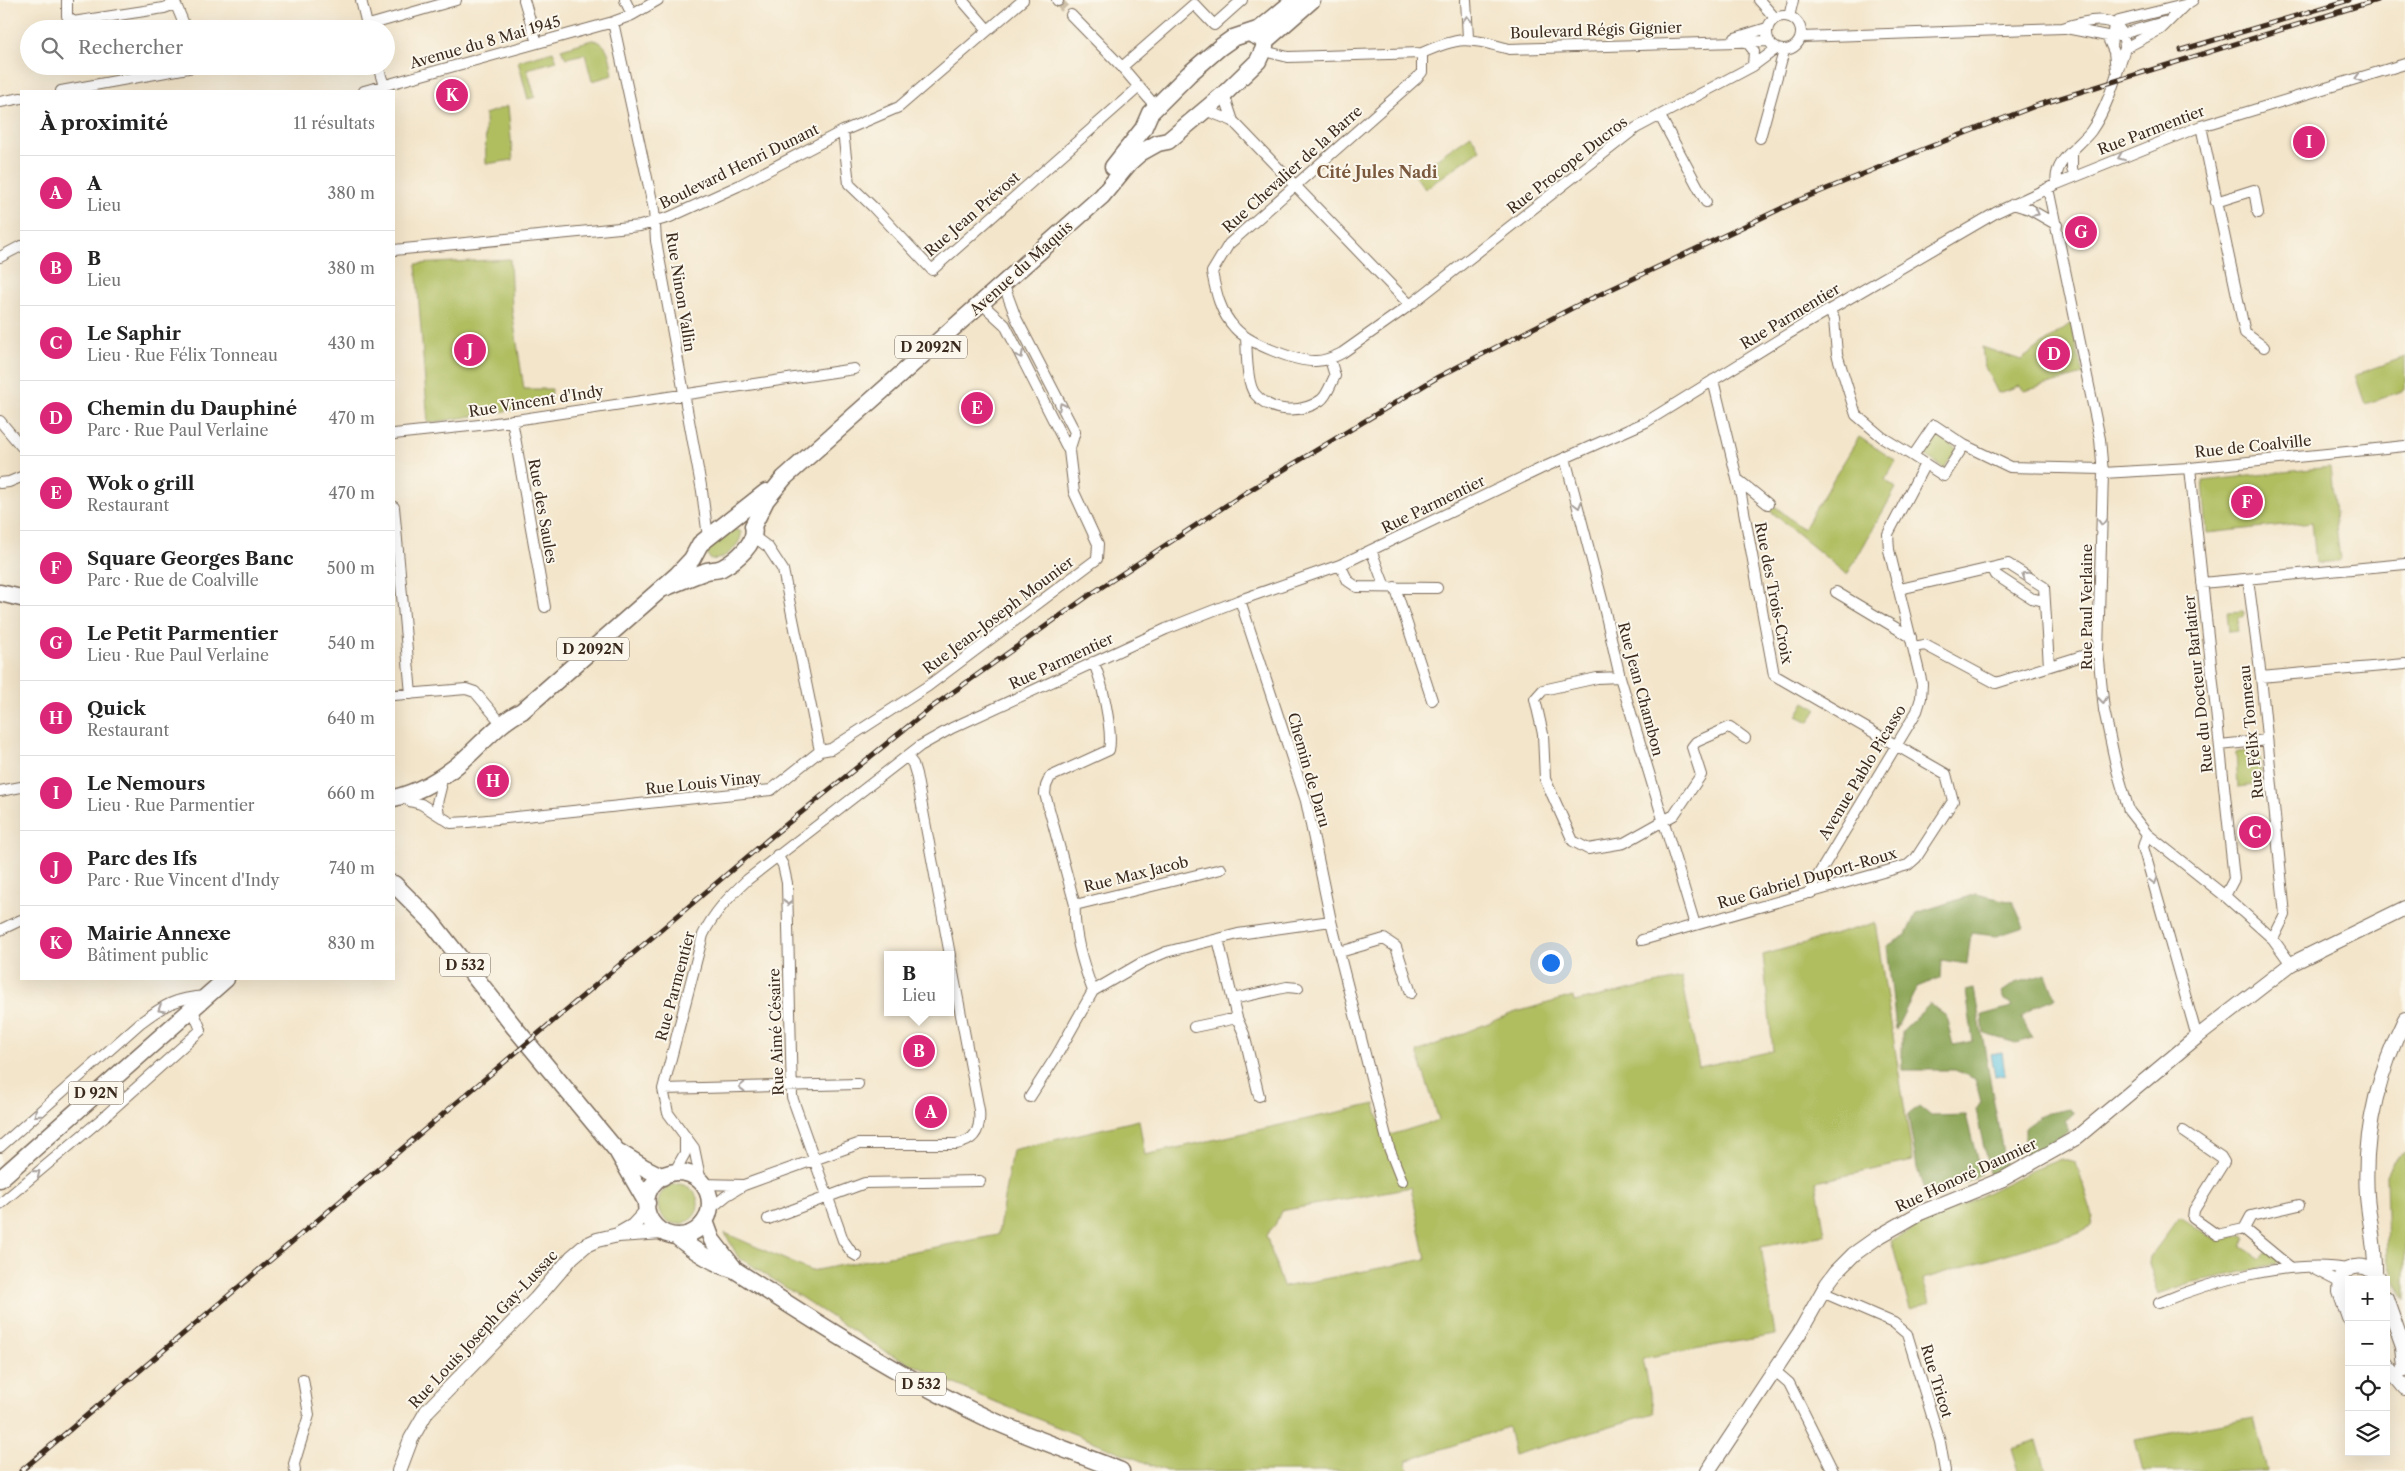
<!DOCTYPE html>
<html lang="fr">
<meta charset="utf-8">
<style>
body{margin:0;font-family:"Libre Caslon Text",serif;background:#f6f6f6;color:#222}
.controls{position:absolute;right:15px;bottom:15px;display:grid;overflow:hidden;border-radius:0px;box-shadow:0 5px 20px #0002}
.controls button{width:45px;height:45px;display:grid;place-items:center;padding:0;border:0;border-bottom:1px solid #e0e0e0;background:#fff;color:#222;font:25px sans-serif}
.you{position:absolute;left:1550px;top:962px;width:18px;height:18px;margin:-12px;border:4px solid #fff;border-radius:50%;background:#1a73e8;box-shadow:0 0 0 8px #1a73e833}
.badge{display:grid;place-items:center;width:32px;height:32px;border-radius:50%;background:#db2777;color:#fff;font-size:16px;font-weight:700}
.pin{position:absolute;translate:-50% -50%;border:2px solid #fff;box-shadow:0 1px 5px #0006}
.popup{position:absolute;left:884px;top:951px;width:70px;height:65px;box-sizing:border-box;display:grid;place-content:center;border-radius:0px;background:#fff;filter:drop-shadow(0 1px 4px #0005);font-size:16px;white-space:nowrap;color:#767676}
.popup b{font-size:19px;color:#222}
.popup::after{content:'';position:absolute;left:50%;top:100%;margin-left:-10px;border:10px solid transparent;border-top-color:#fff}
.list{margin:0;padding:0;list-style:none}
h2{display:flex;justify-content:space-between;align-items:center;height:65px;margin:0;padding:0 20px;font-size:21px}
h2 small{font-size:16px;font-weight:400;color:#767676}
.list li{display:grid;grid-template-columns:32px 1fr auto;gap:15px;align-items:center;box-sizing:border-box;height:75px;padding:0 20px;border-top:1px solid #e0e0e0}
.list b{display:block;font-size:19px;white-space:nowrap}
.list p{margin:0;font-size:16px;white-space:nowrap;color:#767676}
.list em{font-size:16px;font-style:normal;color:#767676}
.icon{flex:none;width:28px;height:28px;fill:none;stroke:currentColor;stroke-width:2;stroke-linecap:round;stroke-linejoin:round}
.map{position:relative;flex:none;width:2405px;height:1471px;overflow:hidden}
.search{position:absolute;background:#fff;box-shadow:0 5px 20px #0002;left:20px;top:20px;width:375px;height:55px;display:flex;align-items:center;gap:12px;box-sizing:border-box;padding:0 18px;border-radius:28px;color:#767676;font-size:19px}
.panel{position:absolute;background:#fff;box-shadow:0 5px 20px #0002;left:20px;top:90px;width:375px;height:890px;border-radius:0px}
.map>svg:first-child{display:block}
</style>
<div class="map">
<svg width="2405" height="1471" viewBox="0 0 2405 1471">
<rect width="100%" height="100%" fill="#fbf7ec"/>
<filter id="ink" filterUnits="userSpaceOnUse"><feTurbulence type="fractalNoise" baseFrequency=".02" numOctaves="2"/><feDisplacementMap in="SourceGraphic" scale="10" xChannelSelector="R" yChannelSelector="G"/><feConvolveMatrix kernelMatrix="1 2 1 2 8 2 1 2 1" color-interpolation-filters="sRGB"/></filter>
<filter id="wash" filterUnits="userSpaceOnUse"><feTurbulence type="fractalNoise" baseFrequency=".0096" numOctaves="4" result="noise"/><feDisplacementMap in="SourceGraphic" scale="20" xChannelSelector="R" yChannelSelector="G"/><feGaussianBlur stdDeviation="1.12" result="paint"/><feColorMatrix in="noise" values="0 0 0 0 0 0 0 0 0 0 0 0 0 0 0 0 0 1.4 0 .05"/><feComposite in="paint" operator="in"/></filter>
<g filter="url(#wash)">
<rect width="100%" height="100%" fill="#f3e5ca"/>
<!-- green -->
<path fill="#b0be60" stroke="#76743f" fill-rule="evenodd" d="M592,40C610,42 610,60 613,75L592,81L585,54L566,58L561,49Z
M553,51L557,61L527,69L535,97L528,99L518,61Z
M508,106L513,160L486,164L485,114Z
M1471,135L1480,150L1425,189L1414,174Z
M510,259L512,310L524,389H552L550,404L428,423L416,264Z
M2071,323L2083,375L2025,391L2019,386L1998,393L1984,365L1982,347L2021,360Z
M2405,357V390L2365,404L2355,375Z
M1936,435L1957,449L1944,468L1923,454Z
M1859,437L1896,461L1885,480L1896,488L1847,575L1768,509L1776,507L1803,529Z
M2330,467L2340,561L2316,563L2312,522L2207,533L2203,481Z
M731,527L741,532C743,544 722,563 710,559L706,552L707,548Z
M2244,611L2245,616L2239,618L2237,630L2229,631L2227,612Z
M1805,702L1817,709L1809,722L1797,716Z
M2259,751L2262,784L2238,787L2236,752Z
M1875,923L1913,1161L1816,1182L1825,1235L1761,1247L1775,1335L1643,1358L1654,1413L1514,1455L1508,1427L1406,1461L1409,1471H1166L981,1396L886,1352L738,1257L725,1233L811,1271L998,1235L1012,1150L1139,1120L1145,1155L1375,1104L1384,1137L1439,1120L1417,1052L1513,1013L1573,996L1574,1002L1682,978L1699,1067L1773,1051L1763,955ZM1411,1187L1426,1259L1283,1287L1266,1235L1275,1225L1281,1211Z
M2405,1153V1301L2395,1283L2388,1258L2386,1175L2393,1161Z
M2061,1159L2076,1163L2093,1216L2091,1226L2080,1232L1923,1279L1930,1303L1910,1309L1891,1240L2031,1171Z
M658 1204a20 20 0 1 1 40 0a20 20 0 1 1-40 0Z
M2180,1217L2215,1239L2238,1236L2246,1238L2242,1247L2261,1259L2267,1252L2277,1260L2276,1265L2190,1283L2159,1294L2149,1263L2150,1257Z
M2254,1417L2267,1471H2143L2135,1440Z
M2037,1440L2046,1471H2018L2011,1448Z"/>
<!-- forest -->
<path fill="#8ca556" stroke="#64683a" d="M1976,894L2013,902L2024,927L1996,936L1971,933L1967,964L1941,960L1940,978L1917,987L1896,1029L1887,946L1906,935L1916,913Z
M2046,974L2055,998L2035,1006L2021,1017L2032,1038L2016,1043L1984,1034L1982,1015L2011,1007V1003L2005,1000L2002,992L2015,983Z
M1974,989L2006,1170L1990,1177L1976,1110L1981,1102L1975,1079L1955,1070H1902V1031L1930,1004L1946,1016L1953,1045L1973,1041L1966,991Z
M1919,1106L1931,1116L1966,1115L1981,1175L1927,1199L1917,1168L1908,1115Z
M2069,1109L2074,1113L2065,1121L2070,1131L2025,1159V1127L2043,1114Z"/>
<!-- water -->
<path fill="#62c4e0" stroke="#4e777f" d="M2002,1052L2005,1075L1995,1077L1991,1054Z"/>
</g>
<g filter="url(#ink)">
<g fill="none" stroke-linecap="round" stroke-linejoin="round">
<!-- street-tunnel -->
<path stroke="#cec0a8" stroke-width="10" stroke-dasharray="10 5" stroke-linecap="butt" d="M1058,1L1071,15"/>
<defs>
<path id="street" d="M67,0V16L73,22L164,8L175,4
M174,0L186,29
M361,0L368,29
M524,0L537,43
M625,0L632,15
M962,0L988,30
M1057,0L1058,1
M1466,0L1468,38
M1759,0L1775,18
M1071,15L1122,67L1156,107
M1767 33a17 17 0 1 1 34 0a17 17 0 1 1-34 0Z
M1789,17L1793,0
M613,22L654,210L656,241L702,491L708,537
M2066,28L2107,36L2114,52L2116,70
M355,29L456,0
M2118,35L2164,22
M1801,37L2063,28C2087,20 2124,10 2125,48
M1735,38L1767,28
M1746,41L1754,51L1753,66
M2111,45L2114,25L2119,21L2184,5
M1264,51L1288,57L1422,53C1462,35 1468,38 1509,49L1768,41
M1422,53V72L1417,78L1229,244L1212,272C1216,293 1220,312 1235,328C1248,343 1296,362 1316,361C1326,361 1334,357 1342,353L1410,305L1636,128L1753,66L1776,49
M378,66L384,86
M1122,67L1194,4L1214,25L1242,0
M61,91L199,66
M364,91L613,22L632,15L658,0
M1224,94L1233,121
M0,102L21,98
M1205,110L1233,121L1410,305
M1660,116L1706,202
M2201,126L2245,333L2264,347
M843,131L849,184L873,207L932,270L1139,87
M1760,138L1784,51
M2072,151V169L2075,176
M2057,184C2052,161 2080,146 2091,131C2108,107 2116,76 2125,48L2161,29L2185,5L2193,0
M2048,188L2100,439L2103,473L2098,651L2104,710L2117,770L2129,811L2147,834L2225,896L2273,939L2291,964
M2216,202L2254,190L2258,213
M2013,204L2029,209L2057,225
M394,250L640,226L670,217L738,186L843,131L899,107L1023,0
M0,257L21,246
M1003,283L1016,318L1075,432L1069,451
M1829,310L1834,319L1837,354L1856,415L1882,437L1913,456
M1246,337C1247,350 1246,384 1255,394C1271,413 1301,414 1321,400C1327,396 1331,383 1335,376L1330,359
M512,420L545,607
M0,421L21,446
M1934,425L1964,445L1944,476L1913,456Z
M394,434L489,424L854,369
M1964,445L2010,467L2103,469
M1565,458L1603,603L1620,677L1695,925
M2190,468L2234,879L2225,896
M2103,473L2190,468L2405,446
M1737,479L1768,504
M0,483L9,482L21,477
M394,507L411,694
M1371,550L1385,587
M1340,565L1348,581L1357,587L1437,588
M1993,569L1996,575L2031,598L2044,601
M2248,579L2261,677L2285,915L2273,939
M2202,583L2405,564
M1395,587L1432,700
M1900,589L2008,564L2044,587L2049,666
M1836,592L1911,637
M1240,600L1306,801L1331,921L1389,1148L1402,1181
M1913,647L1925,645L1996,683L2098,651
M1093,662C1102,679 1113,732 1109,750L1050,777L1046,786L1045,794L1075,905C1073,933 1083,965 1093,991
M1620,677L1597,678L1543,690L1535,699L1543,734L1545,779L1573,841L1588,849L1624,843L1674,815L1701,775L1692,747L1696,742L1730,727L1745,738
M2261,677L2405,664
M394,695L466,689L475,692L502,724
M2220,745L2267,740
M820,751L831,749L928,686L1097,559L1098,544L1074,492L1069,451L1005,325L981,303
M907,756L913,764L916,774L950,955
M0,791L21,787
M409,801L421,804L451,823L468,822L771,790L820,751L783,570L768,547L753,536
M439,815L437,803L441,787
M2147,834L2143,847L2197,1037
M777,855L783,865L787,883L792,1097L843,1240L852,1253L857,1256
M1811,893V887L1917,711L1921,698L1922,684L1889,550L1888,534L1925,464
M1075,905L1221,869
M0,930L21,920
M1218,939L1237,1018L1244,1034L1259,1096
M1642,940L1908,865L1916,858L1953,801L1946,774L1774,675L1741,495L1713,380
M1340,952L1384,939L1396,947L1411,993
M1233,999L1287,987L1298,988
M1194,1027L1237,1018
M663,1089L858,1084
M1030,1097L1057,1055L1093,991L1143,962L1166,952L1238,934L1331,921
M2183,1131L2221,1157L2224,1162L2194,1210L2193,1218L2217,1235L2244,1229L2290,1267
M0,1147L140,1023C164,1005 175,998 206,996
M674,1173L685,1153V1136
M701,1182L694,1148L668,1113L663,1089L703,935C714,912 729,897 747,880L920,746L952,728L1166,629L1240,600L1340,565L1540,469L1646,422L1788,334L1997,212L2057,184L2201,126L2405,64
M703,1184L743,1185
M0,1204L105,1116L201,1030L192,1008
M710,1209L726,1196L744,1185L858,1144H956C976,1141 981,1129 979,1110L950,957
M768,1219L865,1183L980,1181
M2244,1229L2251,1216L2299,1205
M2312,1268L2339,1282
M1822,1292L1894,1323L1907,1334L1940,1442L1945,1471
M2159,1303C2211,1281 2292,1259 2347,1269
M1775,1371L1789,1383L1833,1471
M295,1471L294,1464L309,1415L303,1379"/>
<path id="secondary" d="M619,1234L633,1226L647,1211
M2375,1273C2376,1248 2369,1221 2367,1196C2363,1134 2378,1074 2405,1019
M2386,1298L2403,1346L2405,1369
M2349,1318L2340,1292L2341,1276C2351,1263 2369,1263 2378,1278
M2386,1365L2405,1388
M399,1471L411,1439L427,1411L536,1299L572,1257L586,1245L597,1240L618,1235L663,1232
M1708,1471L1800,1332L1827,1284L1836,1272L1854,1254L1878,1237L1920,1213L2003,1179L2076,1138L2197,1037L2291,964L2405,908"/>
<path id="primary" d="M1264,42L1312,0
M1113,167L1143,129L1150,113L1189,74L1219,48L1233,38L1260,29L1295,0
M664,588C677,583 690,577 704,572C710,569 716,571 722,568C735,561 758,543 753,526L766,500L784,478L1102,196L1130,162L1140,153L1158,143L1168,141L1224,94L1258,61L1265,46L1262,39L1251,34
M0,593L21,598
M394,798C423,791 449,774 471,753C487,738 502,721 522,711L677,575L692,559L700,544L766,492
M394,884L430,920L515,1028L617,1151L647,1203
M619,1152L645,1168L663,1177
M646 1204a32 32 0 1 1 64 0a32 32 0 1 1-64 0Z
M0,1179L226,979
M705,1221L712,1240L733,1267
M676,1236C694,1251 713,1263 735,1270C817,1323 899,1376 987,1418C1030,1438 1077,1453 1121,1471"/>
</defs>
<!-- street casing -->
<use href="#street" stroke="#7b6b5a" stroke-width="12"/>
<!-- secondary casing -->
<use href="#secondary" stroke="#7b6b5a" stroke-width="16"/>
<!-- primary casing -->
<use href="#primary" stroke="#7b6b5a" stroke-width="19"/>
<!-- street -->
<use href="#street" stroke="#fff" stroke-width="10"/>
<!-- secondary -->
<use href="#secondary" stroke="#fff" stroke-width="14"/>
<!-- primary -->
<use href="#primary" stroke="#fff" stroke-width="16"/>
<defs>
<path id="rail" d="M2181,50L2349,0
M21,1471L772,836L932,707L1088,596L1245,493L1438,377L1584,302L1797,201L1924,149L2038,105L2377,0"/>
</defs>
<!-- rail casing -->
<use href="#rail" stroke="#3b2a1e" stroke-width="5"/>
<!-- rail -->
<use href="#rail" stroke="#fbf7ec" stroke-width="3" stroke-dasharray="9" stroke-linecap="butt"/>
</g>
<!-- one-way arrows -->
<defs><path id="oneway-chevron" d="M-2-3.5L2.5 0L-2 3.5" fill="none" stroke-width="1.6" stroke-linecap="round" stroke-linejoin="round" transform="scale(1.25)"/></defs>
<g stroke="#a79f9a">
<use href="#oneway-chevron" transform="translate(1467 19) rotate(-92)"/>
<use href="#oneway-chevron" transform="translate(2358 78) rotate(164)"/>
<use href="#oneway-chevron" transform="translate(2121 157) rotate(158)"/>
<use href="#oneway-chevron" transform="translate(2036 213) rotate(27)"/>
<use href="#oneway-chevron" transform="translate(1020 355) rotate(63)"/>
<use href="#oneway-chevron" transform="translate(1062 406) rotate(-117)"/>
<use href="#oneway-chevron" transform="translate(1578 505) rotate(75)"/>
<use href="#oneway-chevron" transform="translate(2102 522) rotate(92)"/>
<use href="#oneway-chevron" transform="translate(2025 575) rotate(-148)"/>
<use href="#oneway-chevron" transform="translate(2103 700) rotate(84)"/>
<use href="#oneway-chevron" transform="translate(2154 881) rotate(74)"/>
<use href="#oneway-chevron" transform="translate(788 902) rotate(89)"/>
<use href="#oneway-chevron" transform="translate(161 1009) rotate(149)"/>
<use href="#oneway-chevron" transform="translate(742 1087) rotate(179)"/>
<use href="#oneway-chevron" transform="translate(37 1114) rotate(139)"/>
<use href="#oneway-chevron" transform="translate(37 1173) rotate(-40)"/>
</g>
</g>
<g text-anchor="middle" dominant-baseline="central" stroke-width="4" stroke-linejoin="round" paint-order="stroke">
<!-- shield labels -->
<g fill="#fbf7ec" stroke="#75685c" stroke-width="1">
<rect x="895" y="335.5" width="72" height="23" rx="4"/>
<rect x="557" y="637.5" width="72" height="23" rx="4"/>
<rect x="440" y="953.5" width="50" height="23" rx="4"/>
<rect x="68.5" y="1081.5" width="55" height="23" rx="4"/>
<rect x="896" y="1372.5" width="50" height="23" rx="4"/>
</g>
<g font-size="14" font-weight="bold" fill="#3b2a1e">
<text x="931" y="347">D 2092N</text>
<text x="593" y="649">D 2092N</text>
<text x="465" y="965">D 532</text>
<text x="96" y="1093">D 92N</text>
<text x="921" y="1384">D 532</text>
</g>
<!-- street labels -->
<g font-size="15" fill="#3b2a1e" stroke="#fbf7ec">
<text transform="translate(1596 30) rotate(-2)">Boulevard Régis Gignier</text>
<text transform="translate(485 42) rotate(-16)">Avenue du 8 Mai 1945</text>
<text transform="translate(2151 130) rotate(-21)">Rue Parmentier</text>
<text transform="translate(1567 165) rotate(-38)">Rue Procope Ducros</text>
<text transform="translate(739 166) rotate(-26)">Boulevard Henri Dunant</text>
<text transform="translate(1292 169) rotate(-42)">Rue Chevalier de la Barre</text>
<text transform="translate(972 214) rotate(-41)">Rue Jean Prévost</text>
<text transform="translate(1021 268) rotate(-42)">Avenue du Maquis</text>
<text transform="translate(681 292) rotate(81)">Rue Ninon Vallin</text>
<text transform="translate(1790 316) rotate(-31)">Rue Parmentier</text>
<text transform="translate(536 401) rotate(-9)">Rue Vincent d'Indy</text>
<text transform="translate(2253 446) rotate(-6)">Rue de Coalville</text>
<text transform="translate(1433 504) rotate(-26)">Rue Parmentier</text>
<text transform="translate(543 511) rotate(80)">Rue des Saules</text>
<text transform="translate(1774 593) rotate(79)">Rue des Trois-Croix</text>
<text transform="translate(2086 607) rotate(-90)">Rue Paul Verlaine</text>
<text transform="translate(998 615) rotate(-37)">Rue Jean-Joseph Mounier</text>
<text transform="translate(1061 661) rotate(-25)">Rue Parmentier</text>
<text transform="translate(2198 684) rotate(-96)">Rue du Docteur Barlatier</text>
<text transform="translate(1641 689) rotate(75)">Rue Jean Chambon</text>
<text transform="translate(2251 732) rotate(-96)">Rue Félix Tonneau</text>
<text transform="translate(1309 770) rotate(74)">Chemin de Daru</text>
<text transform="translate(1862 772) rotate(-59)">Avenue Pablo Picasso</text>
<text transform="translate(703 783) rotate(-6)">Rue Louis Vinay</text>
<text transform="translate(1136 874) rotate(-14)">Rue Max Jacob</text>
<text transform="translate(1807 878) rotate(-16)">Rue Gabriel Duport-Roux</text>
<text transform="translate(675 986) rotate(-75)">Rue Parmentier</text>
<text transform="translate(776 1032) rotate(-92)">Rue Aimé Césaire</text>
<text transform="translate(1966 1175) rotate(-25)">Rue Honoré Daumier</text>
<text transform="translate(483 1329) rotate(-47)">Rue Louis Joseph Gay-Lussac</text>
<text transform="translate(1937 1381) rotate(73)">Rue Tricot</text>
</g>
<!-- neighbourhood labels -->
<g font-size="16" font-weight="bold" fill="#7b593e" stroke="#fbf7ec">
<text x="1377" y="172">Cité Jules Nadi</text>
</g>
</g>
</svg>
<div class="controls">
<button>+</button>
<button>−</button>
<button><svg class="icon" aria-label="locate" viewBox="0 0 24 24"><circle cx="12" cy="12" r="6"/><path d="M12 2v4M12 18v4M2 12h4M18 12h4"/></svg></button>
<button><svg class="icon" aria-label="layers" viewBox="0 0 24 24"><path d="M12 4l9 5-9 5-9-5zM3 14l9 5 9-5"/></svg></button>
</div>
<div class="you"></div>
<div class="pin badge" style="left:931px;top:1112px">A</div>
<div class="pin badge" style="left:919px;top:1051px">B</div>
<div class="popup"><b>B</b>Lieu</div>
<div class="pin badge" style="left:2255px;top:832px">C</div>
<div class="pin badge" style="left:2054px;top:354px">D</div>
<div class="pin badge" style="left:977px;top:408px">E</div>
<div class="pin badge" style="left:2247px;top:502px">F</div>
<div class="pin badge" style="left:2081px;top:232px">G</div>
<div class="pin badge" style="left:493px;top:781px">H</div>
<div class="pin badge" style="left:2309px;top:142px">I</div>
<div class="pin badge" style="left:470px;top:350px">J</div>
<div class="pin badge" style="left:452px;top:95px">K</div>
<div class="search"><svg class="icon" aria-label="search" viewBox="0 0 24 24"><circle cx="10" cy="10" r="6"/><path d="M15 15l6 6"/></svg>Rechercher</div>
<section class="panel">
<h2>À proximité<small>11 résultats</small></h2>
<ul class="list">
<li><span class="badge">A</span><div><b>A</b><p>Lieu</p></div><em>380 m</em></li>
<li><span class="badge">B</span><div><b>B</b><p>Lieu</p></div><em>380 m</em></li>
<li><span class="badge">C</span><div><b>Le Saphir</b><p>Lieu · Rue Félix Tonneau</p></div><em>430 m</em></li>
<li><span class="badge">D</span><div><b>Chemin du Dauphiné</b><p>Parc · Rue Paul Verlaine</p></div><em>470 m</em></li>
<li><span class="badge">E</span><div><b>Wok o grill</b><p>Restaurant</p></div><em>470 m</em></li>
<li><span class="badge">F</span><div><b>Square Georges Banc</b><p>Parc · Rue de Coalville</p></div><em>500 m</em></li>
<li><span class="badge">G</span><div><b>Le Petit Parmentier</b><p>Lieu · Rue Paul Verlaine</p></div><em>540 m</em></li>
<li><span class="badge">H</span><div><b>Quick</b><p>Restaurant</p></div><em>640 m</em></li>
<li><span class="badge">I</span><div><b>Le Nemours</b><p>Lieu · Rue Parmentier</p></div><em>660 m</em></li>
<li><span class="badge">J</span><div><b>Parc des Ifs</b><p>Parc · Rue Vincent d'Indy</p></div><em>740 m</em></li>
<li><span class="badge">K</span><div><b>Mairie Annexe</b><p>Bâtiment public</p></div><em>830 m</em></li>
</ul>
</section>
</div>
